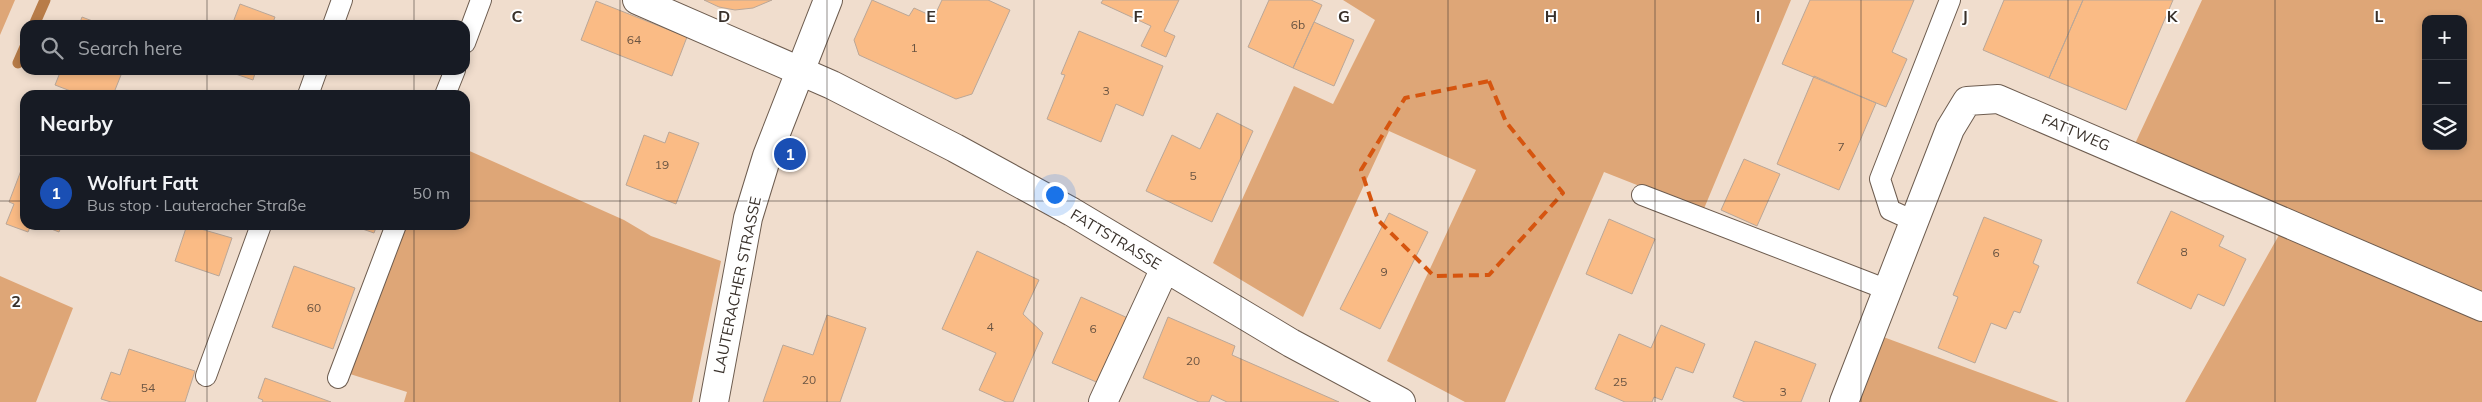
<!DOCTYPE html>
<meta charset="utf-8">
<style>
body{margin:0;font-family:Mulish,sans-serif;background:#20242c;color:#f1f3f6}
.controls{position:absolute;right:15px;top:15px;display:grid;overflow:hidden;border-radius:10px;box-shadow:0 2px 8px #0003}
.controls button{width:45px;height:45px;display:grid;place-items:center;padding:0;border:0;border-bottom:1px solid #363941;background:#171b24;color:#f1f3f6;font:25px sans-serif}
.you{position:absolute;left:1054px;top:194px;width:18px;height:18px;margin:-12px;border:4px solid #fff;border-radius:50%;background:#1a73e8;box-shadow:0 0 0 8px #1a73e833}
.badge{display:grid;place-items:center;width:32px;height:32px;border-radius:50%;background:#546de2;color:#fff;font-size:16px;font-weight:700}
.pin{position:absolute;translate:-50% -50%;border:2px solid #fff;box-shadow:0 1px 5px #0006}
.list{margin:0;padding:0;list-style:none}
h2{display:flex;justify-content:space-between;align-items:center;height:65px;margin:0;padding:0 20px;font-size:21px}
h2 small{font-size:16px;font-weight:400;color:#9ea1a6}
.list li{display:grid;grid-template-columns:32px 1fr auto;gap:15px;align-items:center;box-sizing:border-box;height:75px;padding:0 20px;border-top:1px solid #363941}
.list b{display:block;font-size:19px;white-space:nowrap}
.list p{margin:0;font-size:16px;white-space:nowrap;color:#9ea1a6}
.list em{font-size:16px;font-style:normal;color:#9ea1a6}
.icon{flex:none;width:28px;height:28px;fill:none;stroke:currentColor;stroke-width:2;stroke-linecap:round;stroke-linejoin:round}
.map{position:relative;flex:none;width:2482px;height:402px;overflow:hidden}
.search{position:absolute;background:#171b24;box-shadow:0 2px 8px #0003;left:20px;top:20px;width:450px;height:55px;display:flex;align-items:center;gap:12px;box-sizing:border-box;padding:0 18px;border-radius:15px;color:#9ea1a6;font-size:19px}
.panel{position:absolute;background:#171b24;box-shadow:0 2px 8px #0003;left:20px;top:90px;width:450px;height:140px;border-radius:15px}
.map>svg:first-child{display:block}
</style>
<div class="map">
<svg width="2482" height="402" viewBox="0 0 2482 402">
<rect width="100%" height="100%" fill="#f0ddcd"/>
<!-- green -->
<path fill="#dea677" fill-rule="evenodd" d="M0,0H15L0,35Z
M1343,0H1791L1703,211L1604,172L1505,402H1465L1387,361L1476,170L1389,131L1303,317L1213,263L1294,86L1333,104L1375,20Z
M2202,0H2482V402H2185L2288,219L2132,150ZM2426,19H2463V146H2426Z
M465,149L624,220L651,236L721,261L692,402H404L407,392L350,374L406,225H465Z
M0,276L73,308L36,402H0Z
M1878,335L2059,402H1851Z"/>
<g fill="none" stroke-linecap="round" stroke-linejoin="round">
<!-- stream -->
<path stroke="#b87c48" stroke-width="11" d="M34,25L45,0
M18,63L25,47"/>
</g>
<!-- building -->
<path fill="#fabb85" stroke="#baa798" d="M704,0H772L753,8L735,10L719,7Z
M872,0L909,16L914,8L934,17L942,0H988L1010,10L972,94L956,99L859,55L854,40Z
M1103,0H1179L1164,31L1175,36L1166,57L1141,46L1151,26L1101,3Z
M1269,0H1311L1322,5L1293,68L1248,47Z
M1810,0H1914L1892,52L1907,59L1886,107L1782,64Z
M2004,0H2083L2049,78L1983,50Z
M2083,0H2173L2126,110L2049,78Z
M596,1L687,37L672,76L581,40Z
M240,4L275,17L272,25H232Z
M82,17L103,25H79Z
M1314,22L1354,40L1334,86L1293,68Z
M1079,31L1163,66L1143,116L1116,104L1101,142L1047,119L1065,75L1061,74Z
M61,70H123L113,95H81L55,85Z
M224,70H256L253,80Z
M1814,76L1876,103L1839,190L1777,164Z
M1217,113L1253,131L1212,222L1146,191L1172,135L1200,149Z
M669,132L699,143L676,204L626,185L644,135L665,143Z
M1744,159L1780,174L1757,226L1721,210Z
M25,160V225H31L28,232L6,224L14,204L9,202Z
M2171,211L2224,236L2219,246L2246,259L2224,306L2198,294L2191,309L2137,283Z
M1389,213L1428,232L1380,329L1340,309Z
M1984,217L2042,240L2033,263L2039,266L2020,313L2014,311L2006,329L1991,323L1975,363L1938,348L1958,297L1953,295Z
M1609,219L1655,239L1632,294L1586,274Z
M41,225H62L59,232Z
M187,225L232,238L219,276L175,261Z
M351,225H377L374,233Z
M977,251L1039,280L1023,314L1043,333L1013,402H1006L979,390L996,353L942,329Z
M294,266L355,288L333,349L272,327Z
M1081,297L1130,319L1101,384L1052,363Z
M827,315L866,328L840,402H763L783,345L813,355Z
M1168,317L1235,346L1232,355L1339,402H1227L1212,395L1209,402H1199L1143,378Z
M1661,325L1705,344L1693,373L1676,367L1662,400L1654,397L1652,402H1625L1595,389L1619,334L1651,348Z
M1755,341L1816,364L1801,402H1745L1733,397Z
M129,349L195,371L185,402H111L101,399L111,372L120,375Z
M265,378L331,402H262L263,400L258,398Z"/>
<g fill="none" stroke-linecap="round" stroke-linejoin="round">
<defs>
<path id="service" d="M333,25L342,0
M465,43L481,0
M308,95L317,70
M445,95L455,70
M1642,195L1888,290
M1914,221L1890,210L1880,179L1950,0
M206,376L261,225
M338,378L396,225"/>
<path id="minor" d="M637,0L832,85L955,148L1072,212L1291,343L1401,402
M1103,402L1165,268
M1844,402L1950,129L1967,101L1998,99L2482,307"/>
<path id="tertiary" d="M714,402L748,218L767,156L828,0"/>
</defs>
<!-- service casing -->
<use href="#service" stroke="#6d5c4f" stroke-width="22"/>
<!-- minor casing -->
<use href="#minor" stroke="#6d5c4f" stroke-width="30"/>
<!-- tertiary casing -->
<use href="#tertiary" stroke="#6d5c4f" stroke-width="30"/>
<!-- service -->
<use href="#service" stroke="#fff" stroke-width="20"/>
<!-- minor -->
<use href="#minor" stroke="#fff" stroke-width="28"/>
<!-- tertiary -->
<use href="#tertiary" stroke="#fff" stroke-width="28"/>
</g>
<!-- marked area -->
<path fill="none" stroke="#d6550f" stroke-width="4" stroke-dasharray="10 6" stroke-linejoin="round" d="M1489,81L1506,122L1563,193L1489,275L1434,276L1378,220L1361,170L1405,98Z"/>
<!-- grid -->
<path fill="none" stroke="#39312b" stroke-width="1" stroke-opacity="0.55" d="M207,0V25M414,0V25M620,0V402M827,0V402M1034,0V402M1241,0V402M1448,0V402M1655,0V402M1861,0V402M2068,0V402M2275,0V402M207,70V95M414,70V95M0,201H25M465,201H2482M207,225V402M414,225V402"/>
<g text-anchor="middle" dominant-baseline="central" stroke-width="4" stroke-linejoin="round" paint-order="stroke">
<!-- number labels -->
<g font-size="12" fill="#695442">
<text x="1298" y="24">6b</text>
<text x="634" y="39">64</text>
<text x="914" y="47">1</text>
<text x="1106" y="90">3</text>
<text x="1841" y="146">7</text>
<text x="662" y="164">19</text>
<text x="1193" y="175">5</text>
<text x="2184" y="251">8</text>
<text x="1996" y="252">6</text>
<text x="1384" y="271">9</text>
<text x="314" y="307">60</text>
<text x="990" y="326">4</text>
<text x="1093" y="328">6</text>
<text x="1193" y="360">20</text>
<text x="809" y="379">20</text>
<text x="1620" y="381">25</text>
<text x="148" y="387">54</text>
<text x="1783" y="391">3</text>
</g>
<!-- street labels -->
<g font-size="15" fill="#39312b" stroke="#fff">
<text transform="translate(2076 132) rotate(23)">FATTWEG</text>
<text transform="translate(1116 239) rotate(31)">FATTSTRASSE</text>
<text transform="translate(737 285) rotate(-78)">LAUTERACHER STRASSE</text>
</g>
</g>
<g font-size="16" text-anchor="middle" font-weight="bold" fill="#39312b" stroke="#fff" stroke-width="4" stroke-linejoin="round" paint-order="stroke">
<text x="517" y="22">C</text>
<text x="724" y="22">D</text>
<text x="931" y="22">E</text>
<text x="1138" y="22">F</text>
<text x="1344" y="22">G</text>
<text x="1551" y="22">H</text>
<text x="1758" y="22">I</text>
<text x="1965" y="22">J</text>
<text x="2172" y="22">K</text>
<text x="2379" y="22">L</text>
<text x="16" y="307">2</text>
</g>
</svg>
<div class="controls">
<button>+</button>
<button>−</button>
<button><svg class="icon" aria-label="layers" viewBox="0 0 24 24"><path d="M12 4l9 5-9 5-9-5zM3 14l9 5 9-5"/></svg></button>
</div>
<div class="you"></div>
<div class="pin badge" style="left:790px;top:154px;background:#1a4fb4">1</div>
<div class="search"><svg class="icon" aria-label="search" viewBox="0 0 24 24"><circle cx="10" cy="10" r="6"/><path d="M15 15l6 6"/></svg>Search here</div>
<section class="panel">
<h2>Nearby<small></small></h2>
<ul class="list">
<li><span class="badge" style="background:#1a4fb4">1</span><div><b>Wolfurt Fatt</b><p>Bus stop · Lauteracher Straße</p></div><em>50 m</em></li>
</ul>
</section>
</div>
